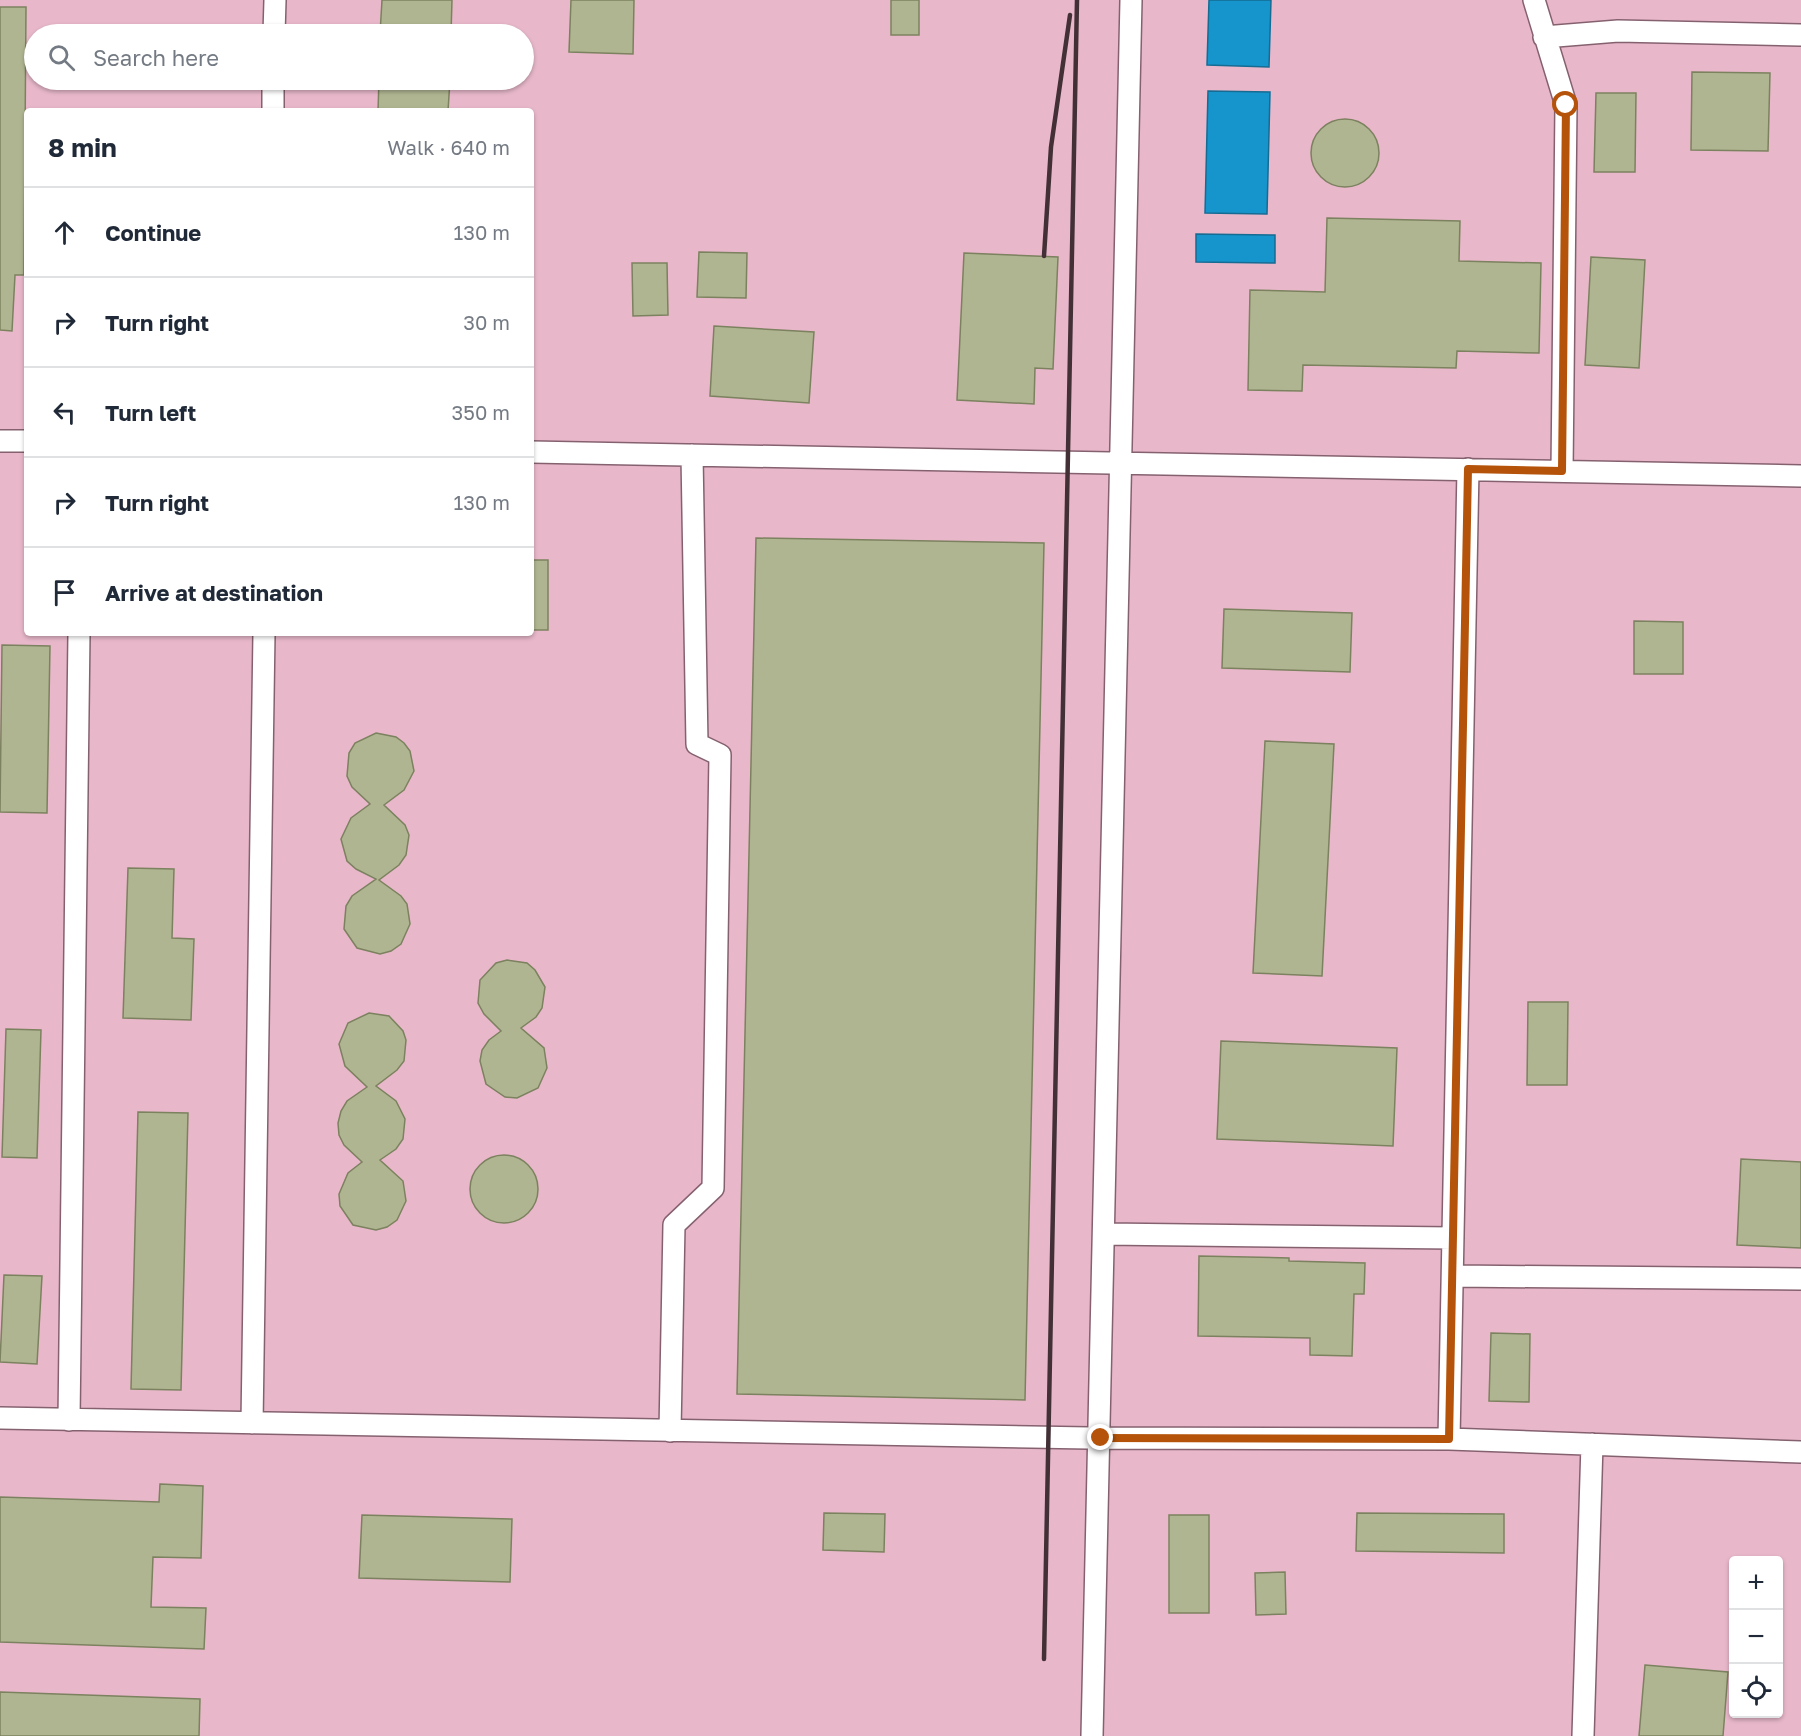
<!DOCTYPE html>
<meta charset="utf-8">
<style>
body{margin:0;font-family:"Golos Text",sans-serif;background:#f6f6f7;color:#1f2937}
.controls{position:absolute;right:18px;bottom:18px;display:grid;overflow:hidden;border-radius:6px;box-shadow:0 2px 4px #0004}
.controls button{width:54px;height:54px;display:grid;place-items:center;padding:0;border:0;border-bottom:2px solid #e0e1e3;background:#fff;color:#1f2937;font:30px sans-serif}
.stop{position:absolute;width:18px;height:18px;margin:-14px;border:4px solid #b45309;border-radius:50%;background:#fff}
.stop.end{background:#b45309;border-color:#fff;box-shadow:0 2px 6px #0008}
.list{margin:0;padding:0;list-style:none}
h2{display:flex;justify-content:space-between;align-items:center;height:78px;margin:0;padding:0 24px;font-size:26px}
h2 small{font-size:20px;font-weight:400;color:#747a83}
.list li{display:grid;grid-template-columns:39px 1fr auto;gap:18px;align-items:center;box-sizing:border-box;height:90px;padding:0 24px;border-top:2px solid #e0e1e3}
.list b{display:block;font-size:22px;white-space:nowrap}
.list em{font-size:20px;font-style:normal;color:#747a83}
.icon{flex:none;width:33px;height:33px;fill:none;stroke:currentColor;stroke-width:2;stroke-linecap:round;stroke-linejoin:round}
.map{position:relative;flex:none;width:1801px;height:1736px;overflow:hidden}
.search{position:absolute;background:#fff;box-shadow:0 2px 4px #0004;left:24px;top:24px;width:510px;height:66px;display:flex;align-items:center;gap:15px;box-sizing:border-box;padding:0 21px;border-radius:33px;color:#747a83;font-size:22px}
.panel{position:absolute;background:#fff;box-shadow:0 2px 4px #0004;left:24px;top:108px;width:510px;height:528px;border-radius:6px}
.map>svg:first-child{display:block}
</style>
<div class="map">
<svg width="1801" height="1736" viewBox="0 0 1801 1736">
<rect width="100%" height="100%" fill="#eec5d4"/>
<!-- built -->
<path fill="#e8b8ca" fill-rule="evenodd" d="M0,0H1801V1736H0ZM34,34H524V80H34ZM27,111H531V633H27ZM1734,1560H1778V1714H1734Z"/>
<!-- water -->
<path fill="#1595cc" stroke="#166b93" stroke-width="1.5" d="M1209,0H1271L1269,67L1207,65Z
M1208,91L1270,92L1267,214L1205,213Z
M1196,234L1275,235V263L1196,262Z"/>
<!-- building -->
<path fill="#b0b591" stroke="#7c815f" stroke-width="1.5" d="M382,0H452L451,34H380Z
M571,0H634L633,54L569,52Z
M891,0H919V35H891Z
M0,7H26L24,275H15L12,331L0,330Z
M1692,72L1770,73L1768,151L1691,150Z
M379,80H450L448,111H378Z
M1596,93H1636L1635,172H1594Z
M1311 153a34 34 0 1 1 68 0a34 34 0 1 1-68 0Z
M1327,218L1460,221L1459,261L1541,263L1539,353L1457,351L1456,368L1303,365L1302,391L1248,390L1250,290L1325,292Z
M699,252L747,253L746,298L697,297Z
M964,253L1058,257L1053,369L1035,368L1034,404L957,400Z
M1591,257L1645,260L1639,368L1585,365Z
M632,263H667L668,315L633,316Z
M714,326L814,332L809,403L710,396Z
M756,538L1044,543L1025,1400L737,1394Z
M531,560H548V630H531Z
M1224,609L1352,613L1350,672L1222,668Z
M1634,621L1683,622V674H1634Z
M2,645L50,646L47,813L0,812Z
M376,733L396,737L404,743L410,751L414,771L404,790L384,805L405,825L409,835L406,855L399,865L379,880L401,896L407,904L410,924L401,944L391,951L380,954L357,948L344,929L346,906L352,896L376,879L356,869L347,861L341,839L351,818L370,804L352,787L347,776L349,753L355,743Z
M1265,741L1334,744L1322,976L1253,973Z
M128,868L174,869L172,938L194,939L191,1020L123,1018Z
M507,960L527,963L535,970L545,987L542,1008L536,1017L521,1028L544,1048L547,1068L538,1088L517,1098L505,1097L486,1084L480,1061L482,1050L489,1040L501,1031L484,1014L478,1003L480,980L496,963Z
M1528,1002H1568L1567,1085H1527Z
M369,1013L389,1016L403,1031L406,1040L404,1061L397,1070L376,1086L396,1101L405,1119L403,1139L396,1149L380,1160L403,1181L406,1201L397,1220L387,1227L376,1230L353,1225L340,1206L339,1194L348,1173L362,1162L344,1145L339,1135L338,1123L341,1111L347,1101L367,1087L345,1066L339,1044L348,1023Z
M6,1029L41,1030L37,1158L2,1157Z
M1221,1041L1397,1048L1393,1146L1217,1139Z
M138,1112L188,1113L181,1390L131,1389Z
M470 1189a34 34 0 1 1 68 0a34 34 0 1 1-68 0Z
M1741,1159L1801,1162V1248L1737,1245Z
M1199,1256L1289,1258V1261L1365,1263L1364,1294H1354L1352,1356L1310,1355V1338L1198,1336Z
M4,1275L42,1276L37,1364L0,1362Z
M1491,1333L1530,1334L1529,1402L1489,1401Z
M160,1484L203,1486L201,1558L153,1557L151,1607L206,1608L204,1649L0,1642V1497L159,1502Z
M824,1513L885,1514L884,1552L823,1550Z
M1357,1513L1504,1514V1553L1356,1551Z
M362,1515L512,1519L510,1582L359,1578Z
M1169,1515H1209V1613H1169Z
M1285,1572L1286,1614L1256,1615L1255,1573Z
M1645,1665L1728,1672L1723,1736H1639Z
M0,1692L200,1699L199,1736H0Z"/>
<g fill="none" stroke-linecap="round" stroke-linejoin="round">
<defs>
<path id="minor" d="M1534,0L1566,105L1562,471
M274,34L275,0
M1544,37L1618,31L1801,35
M273,111V80
M0,441H27
M531,452L1801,476
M1105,1234L1453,1238
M1453,1276L1801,1279
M0,1418L1089,1438L1449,1439L1801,1452
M69,1420L79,633
M252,1423L264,633
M670,1431L674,1225L713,1188L720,755L697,744L692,455
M1449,1439L1468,469
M1092,1736L1131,0
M1583,1736L1592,1444"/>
</defs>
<!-- minor casing -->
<use href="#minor" stroke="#85616f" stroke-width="24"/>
<!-- minor -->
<use href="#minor" stroke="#fff" stroke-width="21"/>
<!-- rail -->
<path stroke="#433037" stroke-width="4.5" d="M1044,256L1051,147L1070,15
M1044,1659L1077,0"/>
</g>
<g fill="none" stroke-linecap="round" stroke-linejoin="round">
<!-- route -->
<path stroke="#b45309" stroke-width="8" d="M1101,1438L1449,1439L1468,469L1562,471L1566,105"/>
</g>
</svg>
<div class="controls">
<button>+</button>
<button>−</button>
<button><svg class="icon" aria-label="locate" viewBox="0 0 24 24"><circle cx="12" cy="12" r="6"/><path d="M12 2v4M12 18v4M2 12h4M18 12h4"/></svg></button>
</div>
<div class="stop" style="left:1566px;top:105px"></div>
<div class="stop end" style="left:1101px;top:1438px"></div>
<div class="search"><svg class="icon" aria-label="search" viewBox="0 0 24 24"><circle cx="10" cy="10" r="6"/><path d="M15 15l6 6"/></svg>Search here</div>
<section class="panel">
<h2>8 min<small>Walk · 640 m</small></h2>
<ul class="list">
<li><svg class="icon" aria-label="ahead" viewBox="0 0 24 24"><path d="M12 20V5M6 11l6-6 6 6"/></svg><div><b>Continue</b></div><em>130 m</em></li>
<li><svg class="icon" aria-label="right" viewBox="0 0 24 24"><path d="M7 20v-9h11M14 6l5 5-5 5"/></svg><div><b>Turn right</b></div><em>30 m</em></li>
<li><svg class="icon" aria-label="left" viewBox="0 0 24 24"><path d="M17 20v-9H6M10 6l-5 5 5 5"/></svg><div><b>Turn left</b></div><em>350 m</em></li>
<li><svg class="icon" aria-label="right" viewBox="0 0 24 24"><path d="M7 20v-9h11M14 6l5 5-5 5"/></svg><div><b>Turn right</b></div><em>130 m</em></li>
<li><svg class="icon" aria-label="arrive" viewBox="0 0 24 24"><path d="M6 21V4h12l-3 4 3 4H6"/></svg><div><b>Arrive at destination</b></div></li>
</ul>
</section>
</div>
